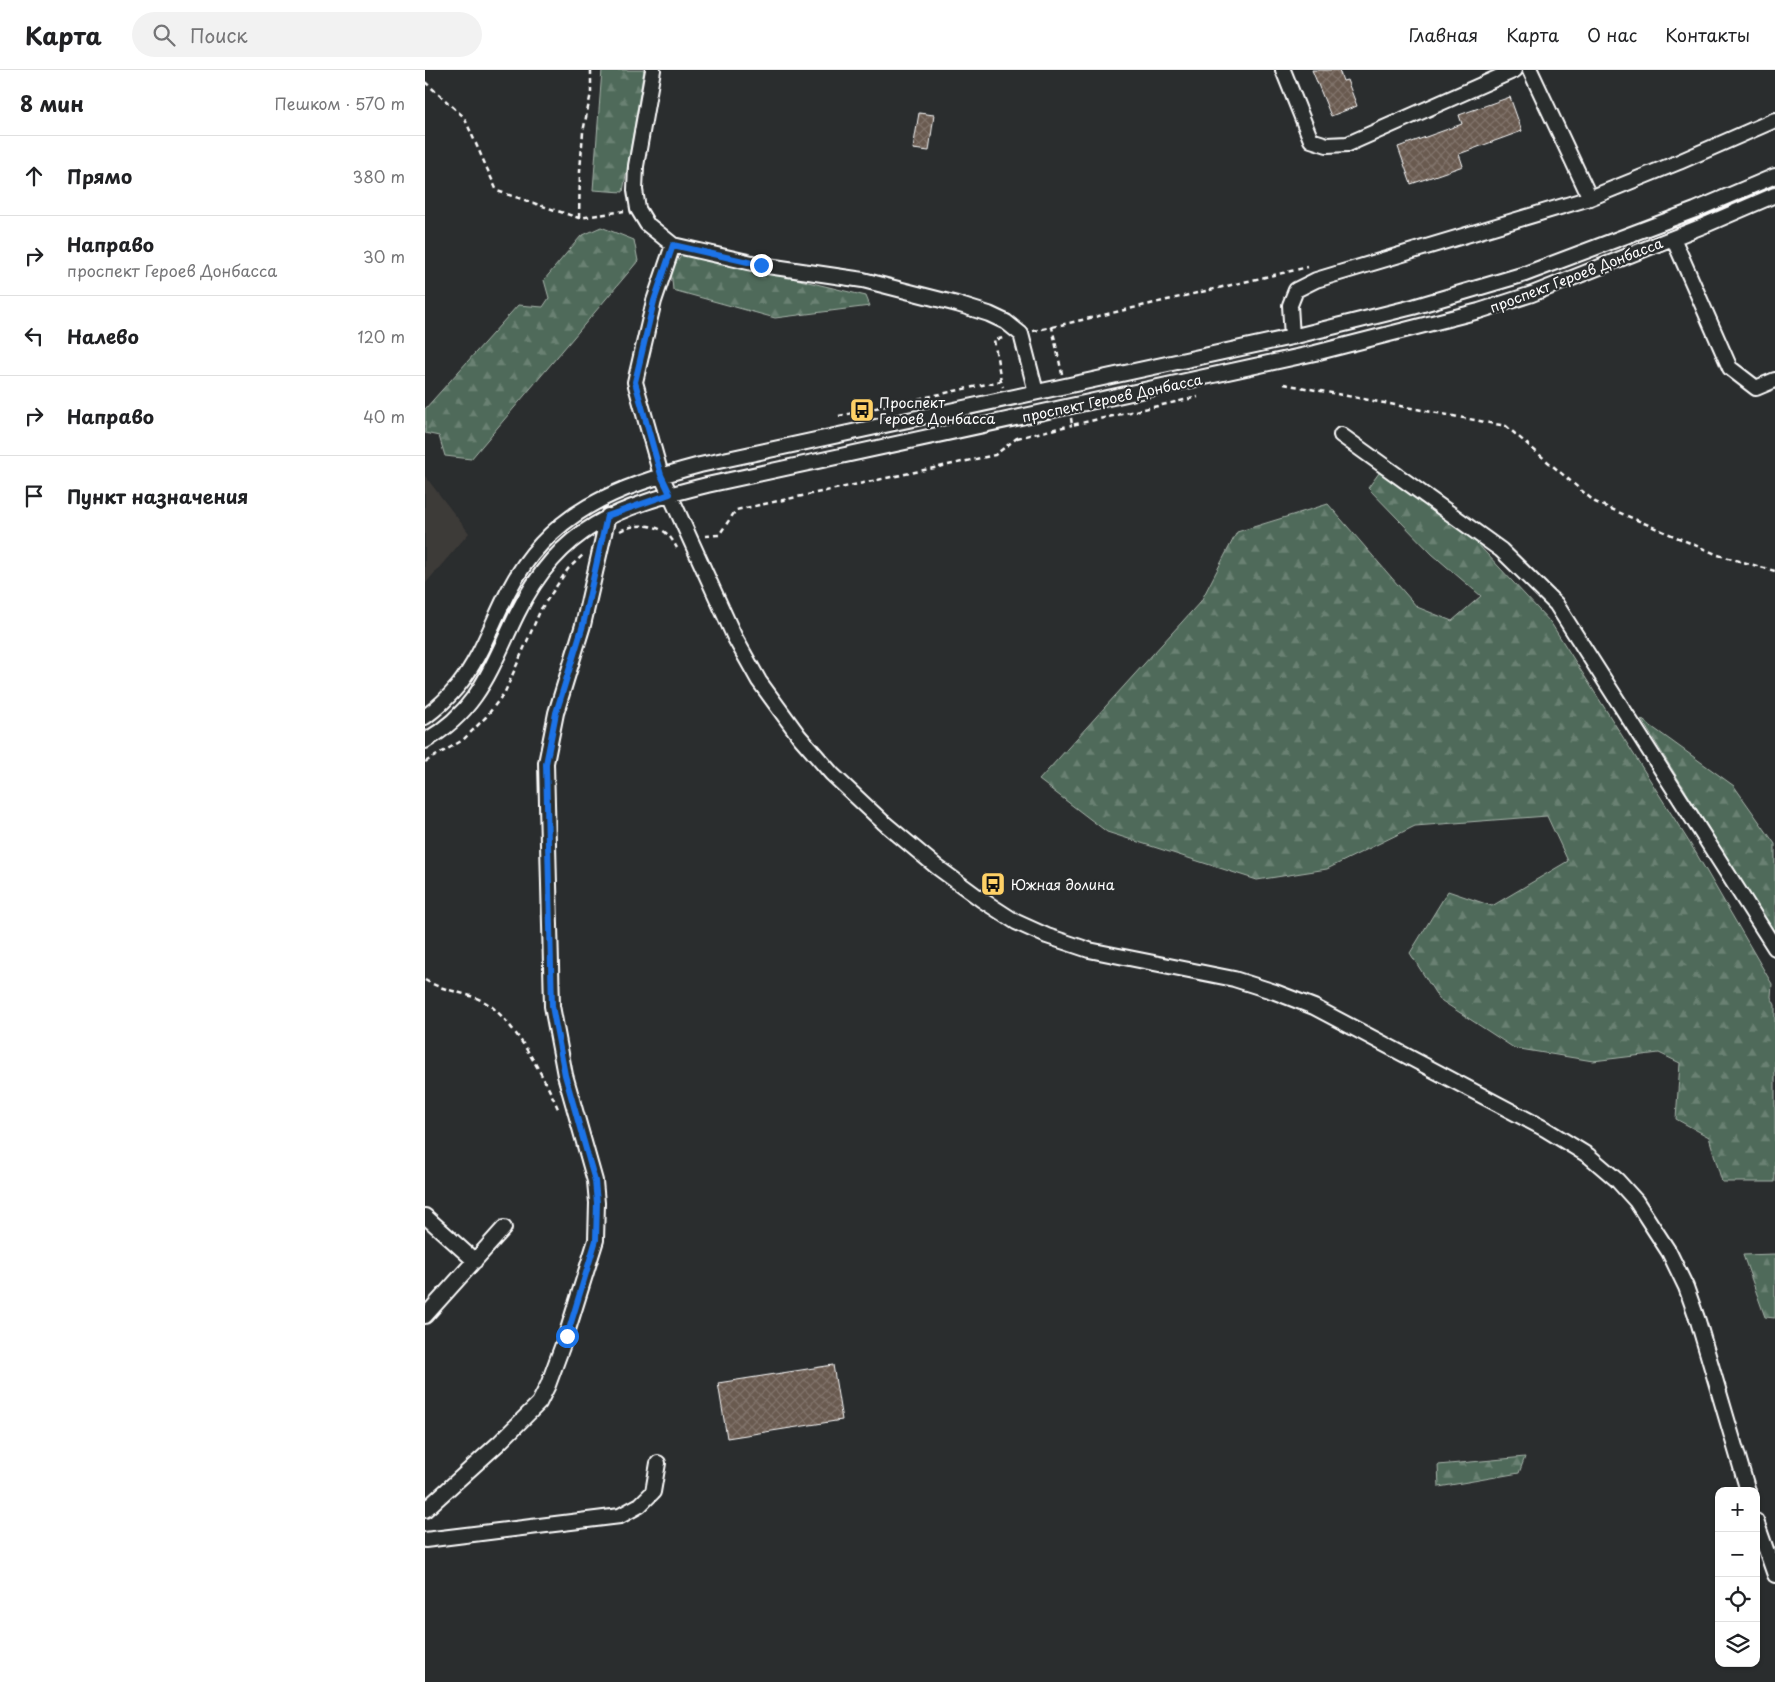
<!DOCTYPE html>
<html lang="ru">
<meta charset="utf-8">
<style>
body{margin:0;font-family:"Playpen Sans",sans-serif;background:#f2f2f2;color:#202124}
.controls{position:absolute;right:15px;bottom:15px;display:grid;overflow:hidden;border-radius:10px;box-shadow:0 1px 4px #0004}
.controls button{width:45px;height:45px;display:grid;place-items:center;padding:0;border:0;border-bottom:1px solid #e0e0e0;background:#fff;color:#202124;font:25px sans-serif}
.stop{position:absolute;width:15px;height:15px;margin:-11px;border:4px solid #1a73e8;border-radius:50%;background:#fff}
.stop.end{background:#1a73e8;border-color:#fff;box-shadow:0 1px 5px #0008}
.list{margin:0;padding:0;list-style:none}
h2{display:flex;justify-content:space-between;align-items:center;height:65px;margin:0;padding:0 20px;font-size:21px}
h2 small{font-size:16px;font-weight:400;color:#757577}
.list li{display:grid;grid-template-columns:32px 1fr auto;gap:15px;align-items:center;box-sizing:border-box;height:80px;padding:0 20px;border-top:1px solid #e0e0e0}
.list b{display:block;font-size:19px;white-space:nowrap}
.list p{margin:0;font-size:16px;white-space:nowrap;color:#757577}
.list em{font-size:16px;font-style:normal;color:#757577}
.icon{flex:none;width:28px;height:28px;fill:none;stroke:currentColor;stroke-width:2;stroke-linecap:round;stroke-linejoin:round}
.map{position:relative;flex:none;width:1350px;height:1612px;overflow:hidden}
header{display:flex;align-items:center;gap:30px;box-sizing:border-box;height:70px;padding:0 25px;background:#fff;border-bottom:1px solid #e0e0e0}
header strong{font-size:24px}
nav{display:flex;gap:28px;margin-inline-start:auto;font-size:18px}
.search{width:350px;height:45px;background:#f2f2f2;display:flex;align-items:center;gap:12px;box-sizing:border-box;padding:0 18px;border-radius:28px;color:#757577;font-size:19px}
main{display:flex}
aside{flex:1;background:#fff}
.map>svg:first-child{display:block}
</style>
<header>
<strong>Карта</strong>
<div class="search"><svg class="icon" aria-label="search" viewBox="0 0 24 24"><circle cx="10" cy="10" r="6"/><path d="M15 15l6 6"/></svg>Поиск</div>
<nav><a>Главная</a><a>Карта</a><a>О нас</a><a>Контакты</a></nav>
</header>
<main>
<aside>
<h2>8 мин<small>Пешком · 570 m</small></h2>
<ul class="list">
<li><svg class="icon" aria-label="ahead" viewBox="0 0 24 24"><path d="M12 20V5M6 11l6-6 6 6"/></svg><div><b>Прямо</b></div><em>380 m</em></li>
<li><svg class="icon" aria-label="right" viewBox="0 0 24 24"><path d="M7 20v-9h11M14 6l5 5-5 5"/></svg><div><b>Направо</b><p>проспект Героев Донбасса</p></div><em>30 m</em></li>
<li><svg class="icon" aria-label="left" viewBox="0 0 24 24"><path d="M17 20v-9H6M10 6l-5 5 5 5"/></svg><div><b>Налево</b></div><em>120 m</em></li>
<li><svg class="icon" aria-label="right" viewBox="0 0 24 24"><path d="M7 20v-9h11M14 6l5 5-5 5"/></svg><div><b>Направо</b></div><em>40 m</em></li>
<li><svg class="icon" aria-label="arrive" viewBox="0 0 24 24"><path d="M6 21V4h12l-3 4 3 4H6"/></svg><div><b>Пункт назначения</b></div></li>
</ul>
</aside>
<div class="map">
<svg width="1350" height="1612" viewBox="0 0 1350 1612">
<defs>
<pattern id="forest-firs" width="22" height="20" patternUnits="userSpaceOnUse" patternTransform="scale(1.25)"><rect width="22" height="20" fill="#506b5a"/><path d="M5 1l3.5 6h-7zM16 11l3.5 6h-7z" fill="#6a8173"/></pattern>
<pattern id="building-cross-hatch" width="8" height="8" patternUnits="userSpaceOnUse" patternTransform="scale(1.25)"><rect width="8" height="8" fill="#695a50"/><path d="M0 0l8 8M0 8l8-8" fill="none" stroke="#80736a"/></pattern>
</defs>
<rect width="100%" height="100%" fill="#2a2d2e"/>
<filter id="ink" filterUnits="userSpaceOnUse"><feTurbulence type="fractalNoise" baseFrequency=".02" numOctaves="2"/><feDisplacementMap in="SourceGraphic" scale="10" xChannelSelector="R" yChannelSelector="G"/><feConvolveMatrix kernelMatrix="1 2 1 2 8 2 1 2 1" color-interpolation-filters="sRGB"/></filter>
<g filter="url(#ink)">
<!-- built -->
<path fill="#3d3a38" d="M0,406L44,463L0,514Z"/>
<!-- forest -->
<path fill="url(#forest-firs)" stroke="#a8b5ac" d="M177,0H219L198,122L168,120Z
M176,157L209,170L213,191L46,389L20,386L14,366L0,363V339L93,235L118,237L124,228L119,210L156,166Z
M259,182L441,226L445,236L350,248L248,220L246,200Z
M957,399L1049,470L1126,553L1271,783L1347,914L1346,927L1350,935V1112H1297L1284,1067L1251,1049L1255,993L1234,983L1168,991L1089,978L1014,929L985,883L1023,821L1067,836L1143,791L1122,746L990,756L902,799L832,810L682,762L614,710L776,531L812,462L903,434L992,537L1027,551L1056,526L1007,484L943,418Z
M1216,649L1309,716L1350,774V865Z
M1350,1184V1248L1340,1247L1318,1185Z
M1100,1387L1094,1403L1014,1417L1013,1395Z"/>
<!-- building -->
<path fill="url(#building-cross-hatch)" stroke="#fff" d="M887,0H914L918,11L922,10L932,36L906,46Z
M1085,27L1097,61L1034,84L1038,96L986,114L973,77L1037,54L1034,45Z
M494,43L509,45L504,81L488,79Z
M408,1295L417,1350L302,1368L293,1313Z"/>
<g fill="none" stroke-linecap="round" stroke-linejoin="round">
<defs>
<path id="minor" d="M228,0L211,96L210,120L213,139L222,154L248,175L336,195L438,210L532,234L564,244L581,252L596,264L611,322
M858,0L886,70L902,75L923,74L1090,0
M1105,0L1165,128
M1248,168L1305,298L1331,318L1350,310
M248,175L229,231L210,312L236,405L310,568L334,611L374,666L407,704L458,752L512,797L557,830L591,852L622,866L664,880L809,909L850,922L889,937L1120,1059L1164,1086L1192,1110L1211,1131L1244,1182L1261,1217L1273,1251L1323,1421
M867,267L865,235L871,220L891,210L1165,128L1254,92L1350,50
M916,365L1076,480L1131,534L1350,878
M0,647C12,638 23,628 33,616C55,589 67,553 83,522C124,441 192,417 275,395L867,267L988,237L1100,204L1270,140L1350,106
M0,671C55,639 66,597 92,544C135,456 193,437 282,415L890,283L1054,241L1107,224L1278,156L1350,125
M0,1146L50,1191
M0,1246L79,1158
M0,1440L74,1373L114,1333L123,1315L141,1266L171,1170L172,1133L170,1111L140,1005L127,936L121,693L131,643L158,555L183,446
M1331,1451L1350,1505
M0,1470L195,1446L215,1435L228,1422L233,1393"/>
</defs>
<!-- minor casing -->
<use href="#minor" stroke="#fff" stroke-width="18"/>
<!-- path -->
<path stroke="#fff" stroke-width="2.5" stroke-dasharray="5 4" stroke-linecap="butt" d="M0,12L39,47L72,121L154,148L199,141
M154,148L155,101L158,62L166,23V0
M627,257L883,197
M608,261L627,257L637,304
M576,311L569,270L578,268
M859,314L1081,356L1170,432L1293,485L1350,501
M414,346L576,311L578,317
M646,348L647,355L773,327
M592,368L647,355
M195,461C208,454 231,453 242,464C246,467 249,473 252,478
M280,466L294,465L311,440L570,385L592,368L591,363
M0,692L38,670L61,647L80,622L116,539L143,499L159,484
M0,910C18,921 40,922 58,931C87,946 121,1010 134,1041"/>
<!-- minor -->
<use href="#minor" stroke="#2a2d2e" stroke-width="14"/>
</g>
</g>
<g fill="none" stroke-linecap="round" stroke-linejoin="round" filter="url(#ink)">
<!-- route -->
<path stroke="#1a73e8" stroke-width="6" d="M142,1266L171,1170L172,1133L170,1111L140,1005L127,936L121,694L131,643L158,555L182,446L245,424L236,405L210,312L229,231L248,175L336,195"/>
</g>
<!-- icons -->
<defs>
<symbol id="bus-square" viewBox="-11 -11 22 22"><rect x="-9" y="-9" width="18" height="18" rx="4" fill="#ffd166" stroke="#2a2d2e"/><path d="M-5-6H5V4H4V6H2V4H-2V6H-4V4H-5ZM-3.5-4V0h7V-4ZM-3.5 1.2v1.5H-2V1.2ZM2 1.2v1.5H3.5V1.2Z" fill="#111"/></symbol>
</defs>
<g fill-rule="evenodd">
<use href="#bus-square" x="423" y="326" width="28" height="28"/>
<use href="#bus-square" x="554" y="800" width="28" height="28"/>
</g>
<g text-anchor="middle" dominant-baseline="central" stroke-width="4.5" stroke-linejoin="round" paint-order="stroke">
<!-- street labels -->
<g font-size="14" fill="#fff" stroke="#2a2d2e">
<text transform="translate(1151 205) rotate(-21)">проспект Героев Донбасса</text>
<text transform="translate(687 328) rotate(-12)">проспект Героев Донбасса</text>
</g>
<!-- poi labels -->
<g font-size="14" fill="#fff" stroke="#2a2d2e" text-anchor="start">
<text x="454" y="332">Проспект<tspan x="454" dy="16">Героев Донбасса</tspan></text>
<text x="586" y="814">Южная долина</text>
</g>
</g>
</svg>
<div class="controls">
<button>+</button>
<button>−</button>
<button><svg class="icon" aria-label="locate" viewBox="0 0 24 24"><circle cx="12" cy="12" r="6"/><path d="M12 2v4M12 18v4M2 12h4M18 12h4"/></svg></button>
<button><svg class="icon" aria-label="layers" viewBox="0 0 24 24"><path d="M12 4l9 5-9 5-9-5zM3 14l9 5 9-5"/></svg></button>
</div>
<div class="stop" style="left:142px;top:1266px"></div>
<div class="stop end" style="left:336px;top:195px"></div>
</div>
</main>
